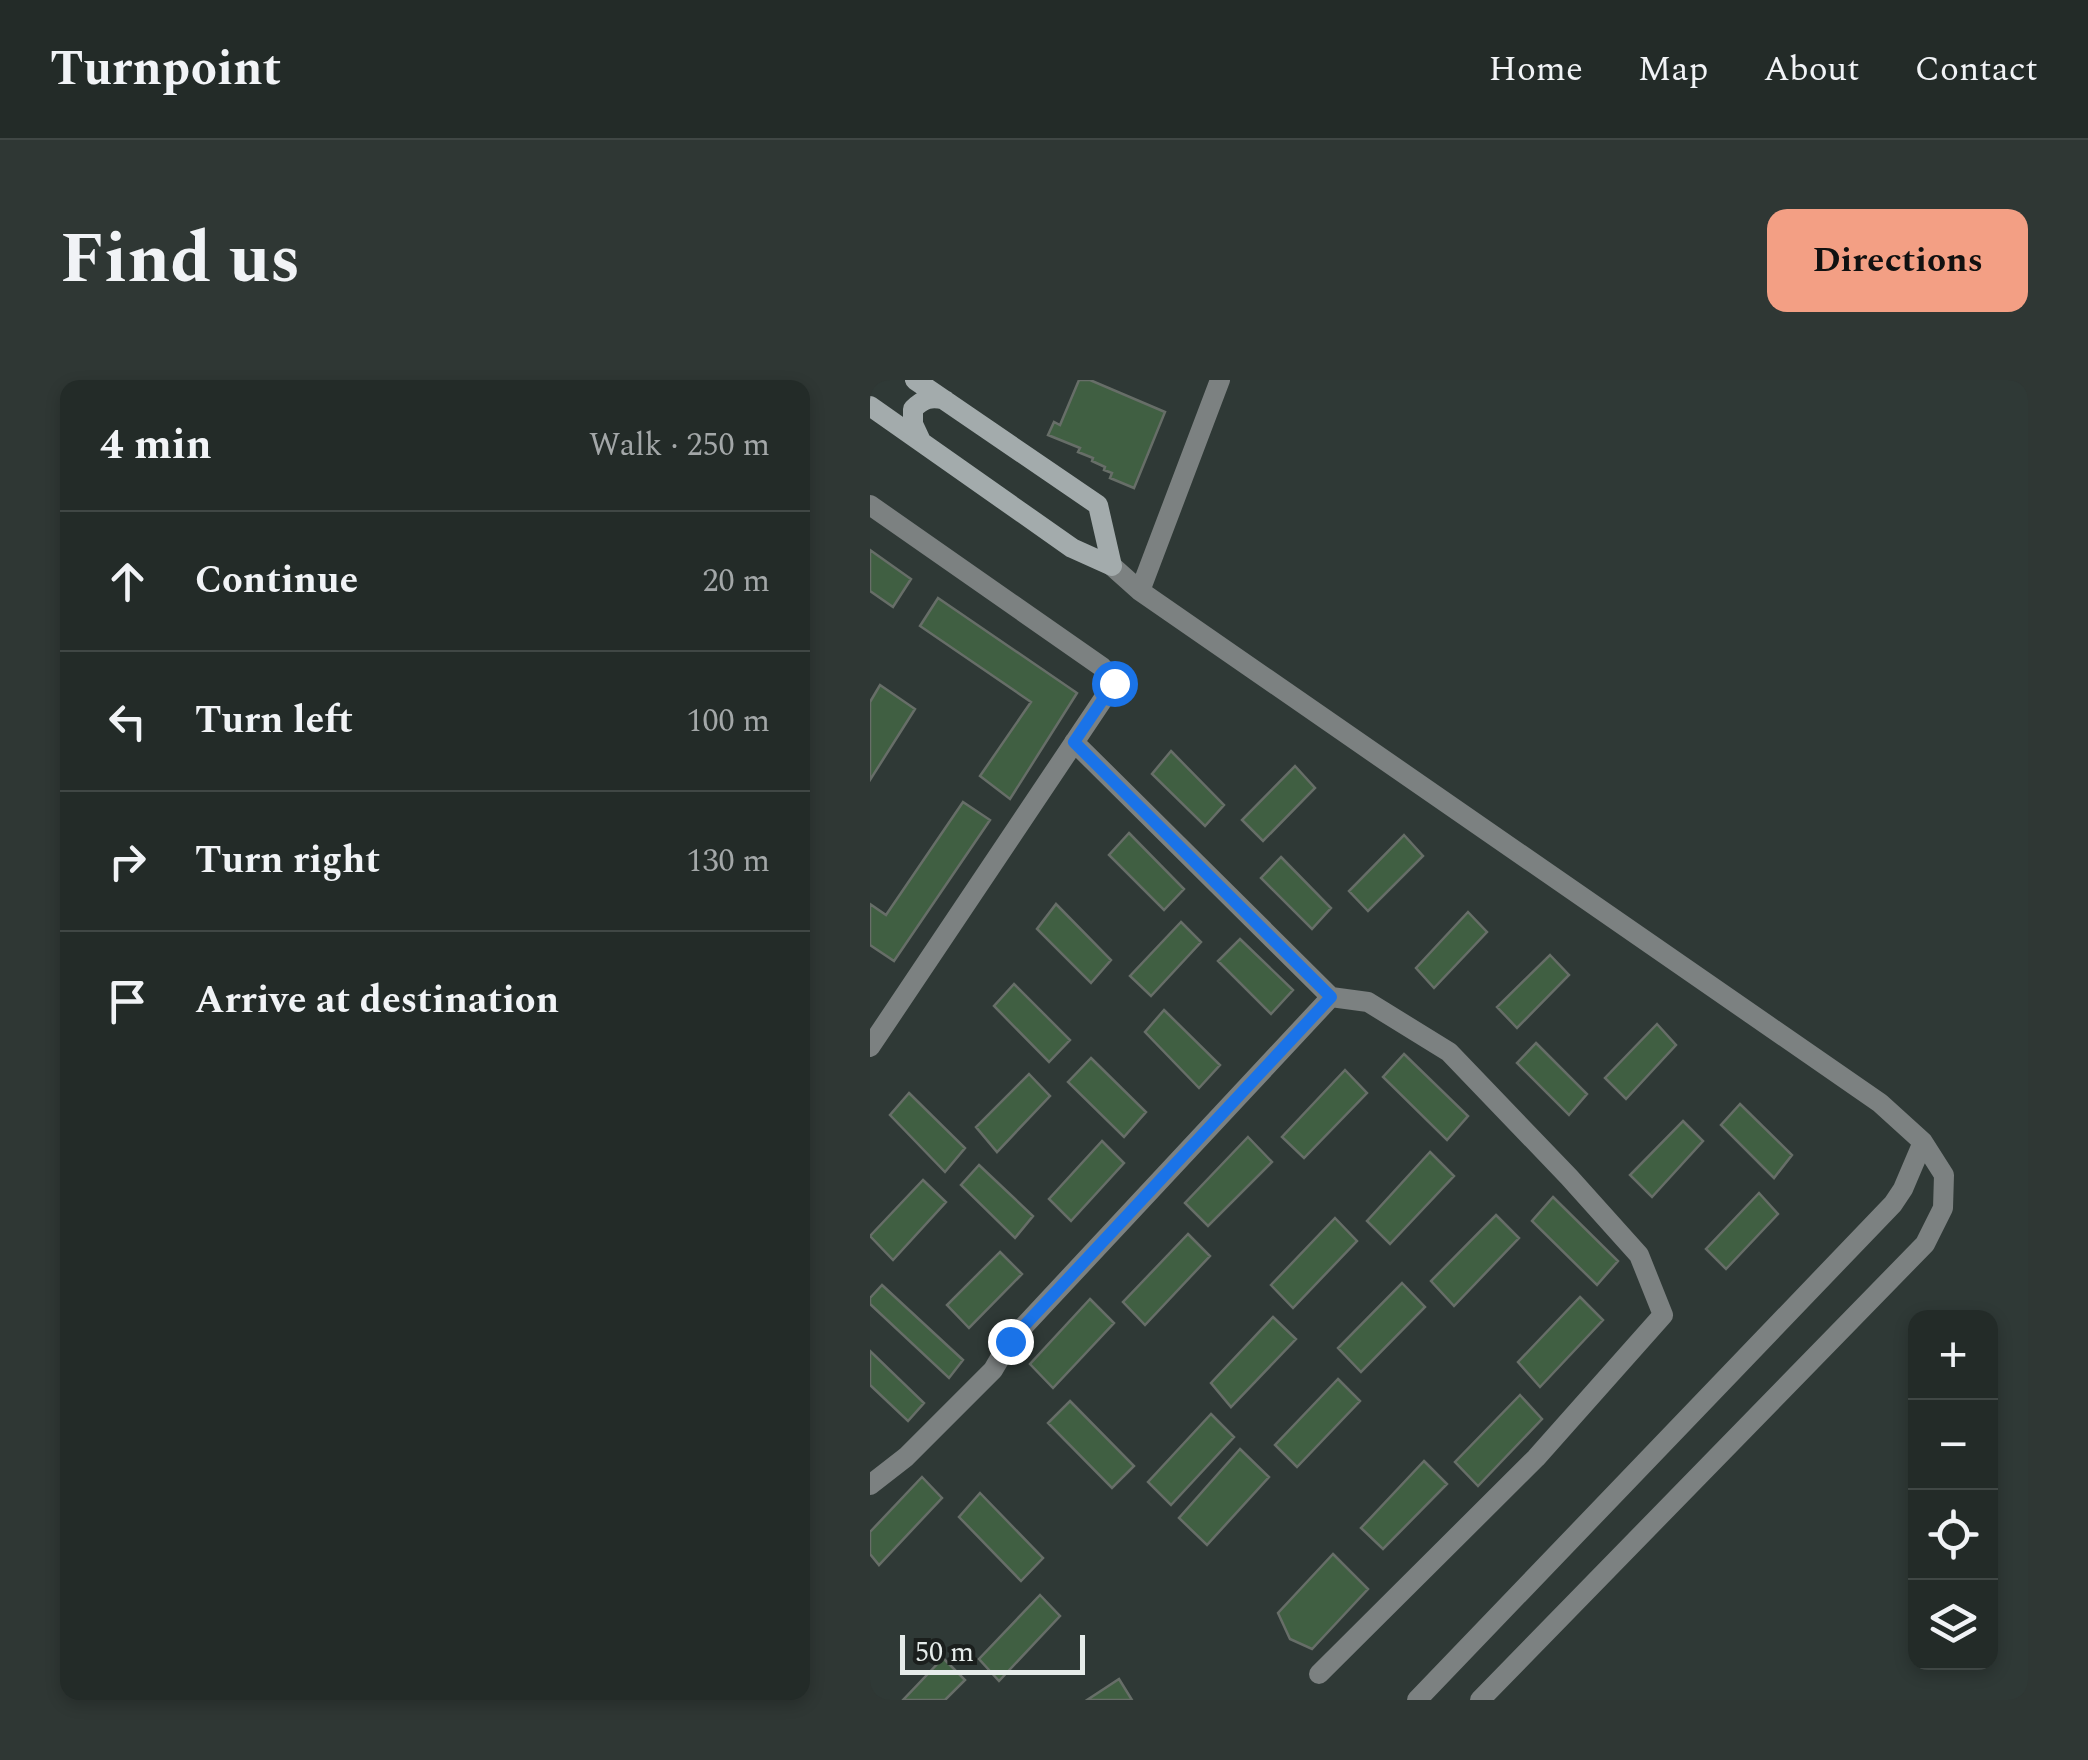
<!DOCTYPE html>
<meta charset="utf-8">
<style>
body{margin:0;font-family:Spectral,serif;background:#2f3734;color:#f1f3f6}
.controls{position:absolute;right:30px;bottom:30px;display:grid;overflow:hidden;border-radius:20px;box-shadow:0 5px 15px #0003}
.controls button{width:90px;height:90px;display:grid;place-items:center;padding:0;border:0;border-bottom:2px solid #404745;background:#232b28;color:#f1f3f6;font:50px sans-serif}
.scale{position:absolute;left:30px;bottom:25px;width:185px;box-sizing:border-box;padding-left:10px;border:5px solid #e6ecea;border-top:0;font-size:28px;line-height:35px;white-space:nowrap;color:#e6ecea;-webkit-text-stroke:8px #1b1f1d;paint-order:stroke}
.stop{position:absolute;width:30px;height:30px;margin:-22px;border:8px solid #1a73e8;border-radius:50%;background:#fff}
.stop.end{background:#1a73e8;border-color:#fff;box-shadow:0 2px 10px #0008}
.list{margin:0;padding:0;list-style:none}
h2{display:flex;justify-content:space-between;align-items:center;height:130px;margin:0;padding:0 40px;font-size:42px}
h2 small{font-size:32px;font-weight:400;color:#a3a7a8}
.list li{display:grid;grid-template-columns:65px 1fr auto;gap:30px;align-items:center;box-sizing:border-box;height:140px;padding:0 40px;border-top:2px solid #404745}
.list b{display:block;font-size:38px;white-space:nowrap}
.list em{font-size:32px;font-style:normal;color:#a3a7a8}
.icon{flex:none;width:55px;height:55px;fill:none;stroke:currentColor;stroke-width:2;stroke-linecap:round;stroke-linejoin:round}
.map{position:relative;flex:none;width:1158px;height:1320px;overflow:hidden;border-radius:20px}
header{display:flex;align-items:center;gap:60px;box-sizing:border-box;height:140px;padding:0 50px;background:#232b28;border-bottom:2px solid #404745}
header strong{font-size:48px}
nav{display:flex;gap:55px;margin-inline-start:auto;font-size:35px}
.intro{display:flex;align-items:center;justify-content:space-between;box-sizing:border-box;height:240px;padding:0 60px}
h1{margin:0;font-size:70px}
.button{padding:25px 45px;border-radius:20px;background:#f39f84;color:#111;font-size:35px;font-weight:700}
main{display:flex;gap:60px;padding:0 60px}
aside{flex:1;background:#232b28;border-radius:20px;box-shadow:0 5px 15px #0003}
.map>svg:first-child{display:block}
</style>
<header>
<strong>Turnpoint</strong>
<nav><a>Home</a><a>Map</a><a>About</a><a>Contact</a></nav>
</header>
<div class="intro"><h1>Find us</h1><a class="button">Directions</a></div>
<main>
<aside>
<h2>4 min<small>Walk · 250 m</small></h2>
<ul class="list">
<li><svg class="icon" aria-label="ahead" viewBox="0 0 24 24"><path d="M12 20V5M6 11l6-6 6 6"/></svg><div><b>Continue</b></div><em>20 m</em></li>
<li><svg class="icon" aria-label="left" viewBox="0 0 24 24"><path d="M17 20v-9H6M10 6l-5 5 5 5"/></svg><div><b>Turn left</b></div><em>100 m</em></li>
<li><svg class="icon" aria-label="right" viewBox="0 0 24 24"><path d="M7 20v-9h11M14 6l5 5-5 5"/></svg><div><b>Turn right</b></div><em>130 m</em></li>
<li><svg class="icon" aria-label="arrive" viewBox="0 0 24 24"><path d="M6 21V4h12l-3 4 3 4H6"/></svg><div><b>Arrive at destination</b></div></li>
</ul>
</aside>
<div class="map">
<svg width="1158" height="1320" viewBox="0 0 1158 1320">
<rect width="100%" height="100%" fill="#2f3936"/>
<!-- building -->
<path fill="#405f42" stroke="#676e68" stroke-width="2.5" d="M209,0H220L295,32L264,108L240,98L242,93L234,90L235,87L222,81L223,78L208,72L210,68L178,55L184,42L190,45Z
M0,170L41,199L23,227L0,211Z
M68,218L207,313L140,419L110,396L161,322L50,246Z
M10,305L45,329L0,400V322Z
M301,371L354,425L335,446L282,394Z
M425,386L445,408L393,461L372,440Z
M93,422L120,440L24,581L0,565V524L16,535Z
M259,453L314,509L294,530L239,475Z
M534,455L553,476L498,531L479,511Z
M411,477L461,528L442,549L391,498Z
M186,524L241,580L221,603L167,549Z
M598,532L617,552L564,608L546,588Z
M311,542L331,562L281,616L260,596Z
M370,559L423,610L401,634L348,581Z
M680,575L699,595L647,648L627,627Z
M144,604L200,660L179,682L124,626Z
M294,630L350,685L329,708L275,652Z
M787,644L806,665L756,719L735,698Z
M666,663L717,714L699,735L647,683Z
M534,674L598,736L577,760L513,697Z
M221,678L276,732L254,757L198,702Z
M475,690L497,713L434,778L412,757Z
M159,694L180,716L127,772L106,747Z
M39,713L95,768L75,792L20,735Z
M870,724L922,775L904,798L851,745Z
M813,741L833,761L782,817L760,795Z
M378,757L402,782L338,846L315,823Z
M232,761L254,783L201,841L179,819Z
M560,772L584,796L520,864L497,841Z
M109,785L163,836L145,858L91,805Z
M53,800L76,822L23,880L0,856Z
M889,813L908,834L856,889L836,869Z
M683,817L748,881L727,905L662,841Z
M626,835L649,858L584,926L561,901Z
M465,838L487,861L423,928L401,905Z
M318,854L340,876L275,945L253,922Z
M130,872L152,894L99,948L77,925Z
M532,903L555,927L491,992L468,968Z
M12,905L93,980L79,998L0,924V918Z
M710,917L733,940L670,1007L648,982Z
M220,919L244,943L183,1008L160,984Z
M403,937L426,959L361,1027L341,1003Z
M0,971L54,1023L38,1041L0,1005Z
M468,999L490,1021L427,1087L405,1065Z
M650,1015L672,1039L608,1106L585,1082Z
M200,1021L264,1086L242,1108L178,1043Z
M341,1034L364,1057L301,1125L278,1102Z
M370,1069L399,1097L337,1165L309,1138Z
M554,1081L577,1104L513,1169L491,1148Z
M52,1097L72,1118L9,1185L0,1174V1152Z
M110,1113L173,1178L151,1201L89,1137Z
M463,1174L498,1209L442,1269L420,1259L408,1233Z
M170,1215L190,1236L129,1301L109,1279Z
M73,1278L95,1300L75,1320H33Z
M249,1299L262,1320H217Z"/>
<g fill="none" stroke-linecap="round" stroke-linejoin="round">
<!-- street -->
<path stroke="#7c8181" stroke-width="20" d="M0,125L232,287L244,303L0,667
M242,186L270,211L1010,723L1053,762L1074,795L1073,828L1055,864L610,1320
M270,211L350,0
M204,362L461,617
M0,1105L36,1077L123,990L140,961L461,617L498,622L579,672L699,797L769,875L793,935L666,1078L449,1294
M547,1320L1023,824L1033,809L1053,762"/>
<!-- secondary -->
<path stroke="#a3abac" stroke-width="20" d="M0,26L202,168L242,186L228,125L45,0
M50,59L43,44V29C53,19 61,16 75,20"/>
</g>
<g fill="none" stroke-linecap="round" stroke-linejoin="round">
<!-- route -->
<path stroke="#1a73e8" stroke-width="12" d="M140,961L461,617L204,362L244,303"/>
</g>
</svg>
<div class="controls">
<button>+</button>
<button>−</button>
<button><svg class="icon" aria-label="locate" viewBox="0 0 24 24"><circle cx="12" cy="12" r="6"/><path d="M12 2v4M12 18v4M2 12h4M18 12h4"/></svg></button>
<button><svg class="icon" aria-label="layers" viewBox="0 0 24 24"><path d="M12 4l9 5-9 5-9-5zM3 14l9 5 9-5"/></svg></button>
</div>
<div class="scale">50 m</div>
<div class="stop" style="left:244px;top:303px"></div>
<div class="stop end" style="left:140px;top:961px"></div>
</div>
</main>
